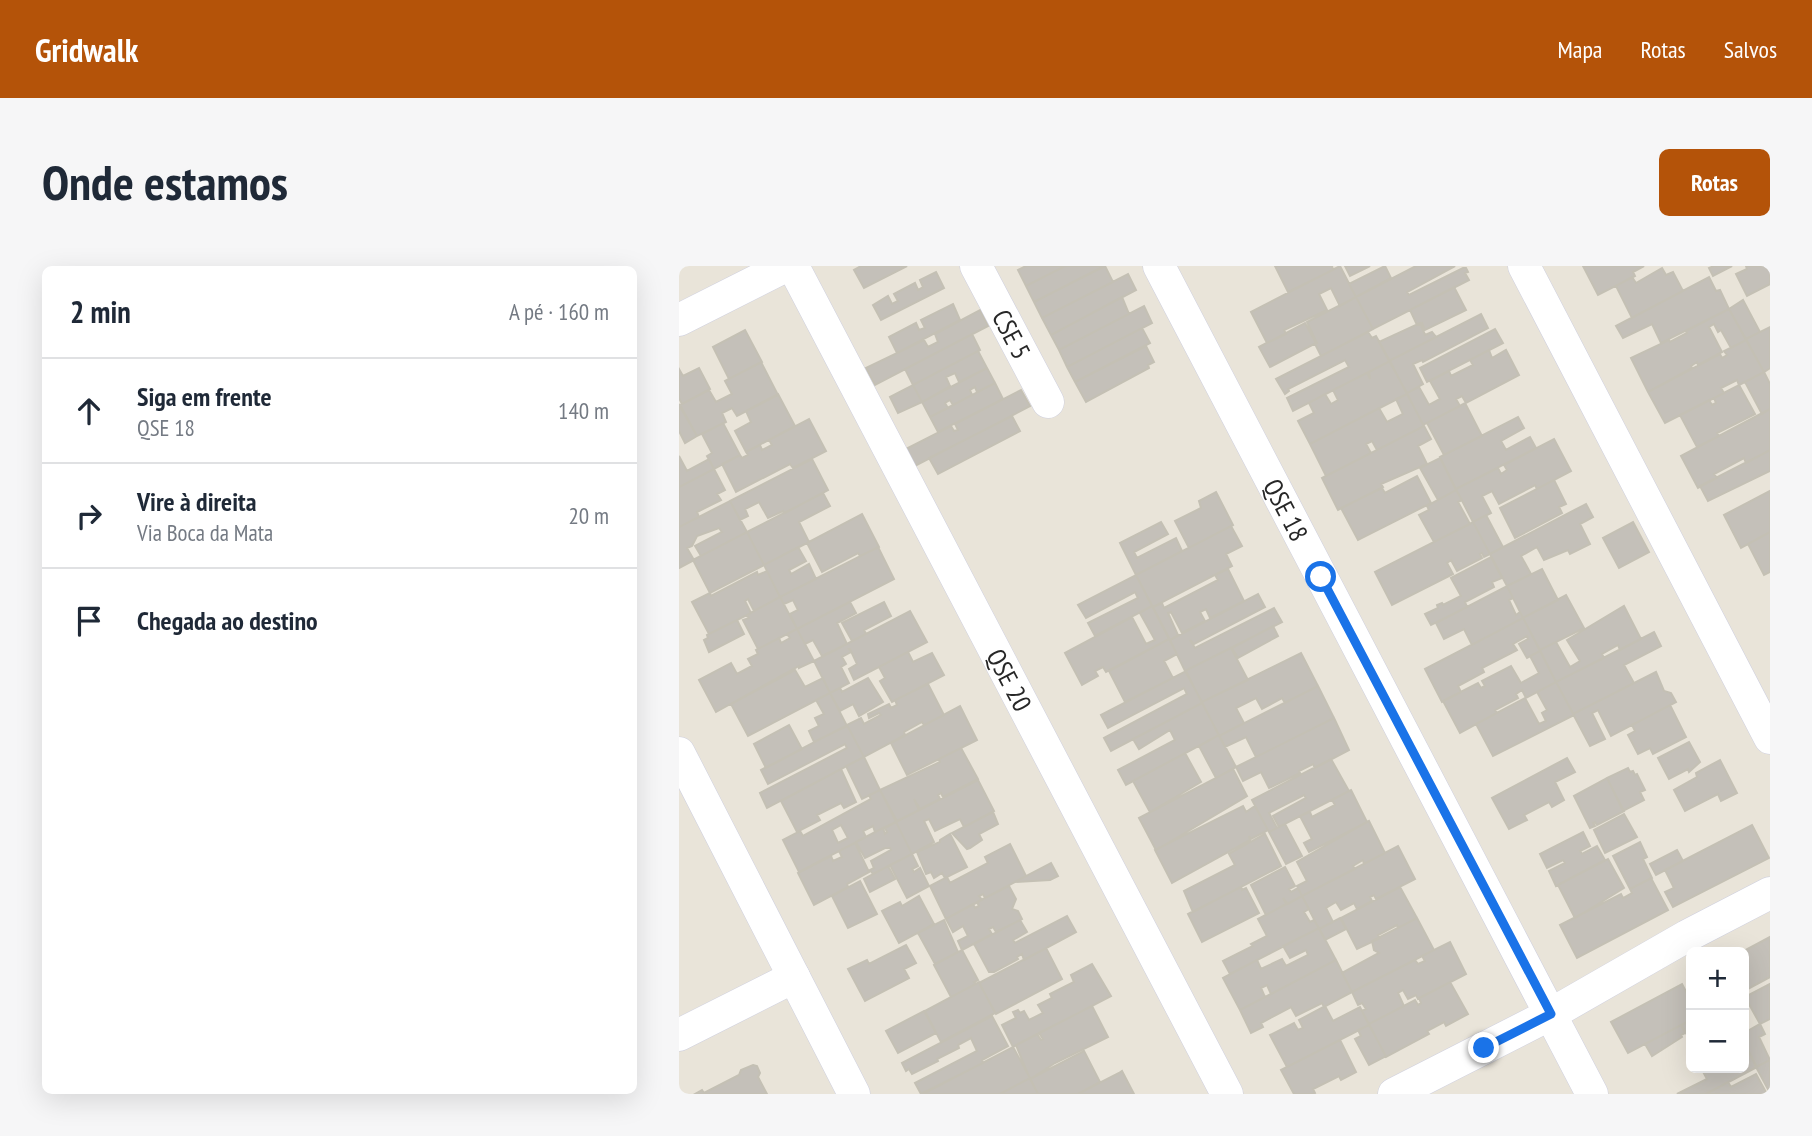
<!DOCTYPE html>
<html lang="pt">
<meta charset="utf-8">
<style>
body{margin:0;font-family:"PT Sans Narrow",sans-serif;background:#f6f6f7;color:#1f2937}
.controls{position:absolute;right:21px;bottom:21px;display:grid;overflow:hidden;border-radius:10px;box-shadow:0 7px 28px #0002}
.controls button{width:63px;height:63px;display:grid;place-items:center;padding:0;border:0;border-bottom:2px solid #e0e1e3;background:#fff;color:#1f2937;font:35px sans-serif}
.stop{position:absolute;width:21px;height:21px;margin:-16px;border:5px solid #1a73e8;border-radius:50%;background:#fff}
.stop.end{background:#1a73e8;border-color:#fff;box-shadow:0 2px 7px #0008}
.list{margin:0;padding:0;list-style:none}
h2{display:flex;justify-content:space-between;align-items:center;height:91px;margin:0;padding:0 28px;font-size:30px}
h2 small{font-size:23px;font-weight:400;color:#747a83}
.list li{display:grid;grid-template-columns:46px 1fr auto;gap:21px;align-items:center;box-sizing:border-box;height:105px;padding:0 28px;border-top:2px solid #e0e1e3}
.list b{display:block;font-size:26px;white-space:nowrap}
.list p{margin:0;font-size:23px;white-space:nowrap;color:#747a83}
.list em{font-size:23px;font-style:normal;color:#747a83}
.icon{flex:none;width:38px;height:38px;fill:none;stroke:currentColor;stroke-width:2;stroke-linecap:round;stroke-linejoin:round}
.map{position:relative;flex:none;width:1091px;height:828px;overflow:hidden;border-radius:10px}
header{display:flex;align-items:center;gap:42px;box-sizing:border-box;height:98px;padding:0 35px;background:#b45309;color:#fff}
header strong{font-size:33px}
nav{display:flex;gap:38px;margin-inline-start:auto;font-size:24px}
.intro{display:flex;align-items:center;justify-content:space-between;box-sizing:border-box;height:168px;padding:0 42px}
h1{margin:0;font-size:49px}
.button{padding:18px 32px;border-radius:10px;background:#b45309;color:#fff;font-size:24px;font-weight:700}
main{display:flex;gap:42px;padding:0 42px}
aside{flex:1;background:#fff;border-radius:10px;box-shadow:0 7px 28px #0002}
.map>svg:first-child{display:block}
</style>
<header>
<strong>Gridwalk</strong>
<nav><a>Mapa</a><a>Rotas</a><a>Salvos</a></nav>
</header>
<div class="intro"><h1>Onde estamos</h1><a class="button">Rotas</a></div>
<main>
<aside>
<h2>2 min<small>A pé · 160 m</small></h2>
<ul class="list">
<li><svg class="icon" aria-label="ahead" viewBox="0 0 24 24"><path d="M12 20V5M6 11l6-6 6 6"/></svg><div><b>Siga em frente</b><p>QSE 18</p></div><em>140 m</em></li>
<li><svg class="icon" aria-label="right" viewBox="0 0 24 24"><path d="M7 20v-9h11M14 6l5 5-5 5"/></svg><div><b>Vire à direita</b><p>Via Boca da Mata</p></div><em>20 m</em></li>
<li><svg class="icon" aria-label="arrive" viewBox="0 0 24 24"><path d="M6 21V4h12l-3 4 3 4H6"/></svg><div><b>Chegada ao destino</b></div></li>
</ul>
</aside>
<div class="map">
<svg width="1091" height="828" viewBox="0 0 1091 828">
<rect width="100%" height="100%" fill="#e9e4d9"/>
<!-- building -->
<path fill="#c4c0b9" stroke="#c4c0b4" stroke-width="2" fill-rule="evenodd" d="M182,0H228L185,22L175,4Z
M347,0H386L347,20L339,4Z
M386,0H425L355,36L347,20Z
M426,0L434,16L363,52L355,36Z
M596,0H653L654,4L609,26Z
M661,0L677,31L661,40L652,22L640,28L648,44L605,64L607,68L588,77L572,46Z
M666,0H691L671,10Z
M706,0L712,12L677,31L670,18Z
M737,0H776L728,26L730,29L784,2H787L789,6L786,7L790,14L694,63L677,31Z
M904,0H965L954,6L956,10L919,29Z
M1035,0H1053L1034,10L1030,2Z
M1067,0H1091V18L1068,30L1057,8L1068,3Z
M983,2L987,9L994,6L1004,25L953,52L937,20L953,11L957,17Z
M257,6L265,22L202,54L194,39L209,30L213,38L219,35L215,28L236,17L239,24L244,21L241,14Z
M449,8L457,24L372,69L363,52Z
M1030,11L1037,25L1041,24L1050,43L982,77L973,58L944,72L937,60Z
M775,21L787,44L746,64L743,57L738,59L731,44Z
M443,31L450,48L380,84L372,69Z
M677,31L694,63L642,90L636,78L638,77L628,56Z
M1064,34L1081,66L1067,73L1050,43Z
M274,38L281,54L218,87L210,71L237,57L240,64L246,62L242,54Z
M465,40L473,57L388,101L380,84Z
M1050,43L1067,74L1052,82L1042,64L1039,66L1035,58L1030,61L1043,86L1019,99L1018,96L1012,100L1013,102L969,126L952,92L990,74L991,76L1008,67L1007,65Z
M301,44L309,60L196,119L187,102L245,74L249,81L259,76L256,68Z
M802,48L809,62L744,96L743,94L734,98L744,118L728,127L710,95Z
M626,57L637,77L591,101L580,81Z
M741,57L746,69L753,66L757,71L710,95L700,76Z
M1091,61V102L1085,106L1067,73Z
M463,62L471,77L396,116L388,101Z
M816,63L824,77L748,116L741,102Z
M66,64L83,96L50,113L34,81Z
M689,66L693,72L697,70L711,95L614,145L608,132L670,101L666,94L609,123L610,125L606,128L597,113Z
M293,68L301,84L234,119L226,103Z
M1067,74L1085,106L1060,119L1058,114L1042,122L1045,127L986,157L969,126L1041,88L1043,92L1048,89L1045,85Z
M467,80L475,96L469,99L470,102L407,136L396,116Z
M810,84L813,92L827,84L840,109L787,137L783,130L777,133L781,140L744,159L728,127L740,121L750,139L761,133L751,115L770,105L772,110L794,99L791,94Z
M299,85L308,102L280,116L276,107L267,111L271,120L243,136L234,119Z
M711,95L728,128L631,178L619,155L635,147L630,137L646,128L652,138L659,134L654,124L688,107L691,113L690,106Z
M82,96L99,129L58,150L53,142L43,147L47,156L18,170L1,139L30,124L37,136L53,128L46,115Z
M20,102L31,123L3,138L0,132V103L4,110Z
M308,102L316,117L298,126L296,121L291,124L293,129L274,139L271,134L266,137L269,142L251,151L243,136Z
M1085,106L1091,118V143L1083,148L1066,116Z
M316,117L324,133L259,166L251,151Z
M234,119L243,136L219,147L211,131Z
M1060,119L1076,148L1038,167L1040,170L1018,181L1001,149L1030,134L1033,139L1037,137L1035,132Z
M342,124L351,140L236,200L227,183L272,160L275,165L279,164L276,158Z
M99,128L116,160L67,186L56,165L72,156L67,145Z
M728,128L745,160L698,184L693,175L687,178L692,187L647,210L631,178L700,142L708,156L724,148L717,133Z
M786,137L803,170L765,189L748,157Z
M0,139L18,170L6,177L0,165Z
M1091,143V184L1067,197L1065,192L1035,208L1038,212L1019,222L1002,190Z
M333,150L341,165L259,208L250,192Z
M839,151L845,162L822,175L827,184L851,171L857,182L777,223L761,191Z
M130,153L147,185L114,202L111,198L57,226L43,198L61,189L63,192L69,189L67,186L81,179L83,184L93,179L90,174Z
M44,157L61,189L35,203L28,190L33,187L23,168Z
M745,160L752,173L739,180L748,198L702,218L704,221L659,244L643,212Z
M875,173L892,205L858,223L856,219L820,238L813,225L803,230L812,247L794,256L777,223L819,202L822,208L828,204L825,199Z
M1091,184V205L1029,235L1021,220Z
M0,190L8,205L30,193L35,203L0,221Z
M761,192L777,224L759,234L741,202Z
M133,193L149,224L106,247L104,245L89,252L80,236L66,243L69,250L61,254L51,235Z
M35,203L46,224L38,228L42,234L18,246L20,251L0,261V221Z
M738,210L752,237L679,274L662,242L703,222L706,227Z
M875,214L887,238L880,241L883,247L836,272L821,242Z
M777,224L783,234L779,236L791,258L755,276L740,249L750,244L748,240Z
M1091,225V266L1062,282L1045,249Z
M537,226L554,259L510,282L496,255L522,242L520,235Z
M144,227L151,240L120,256L130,276L85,299L68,266Z
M51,235L68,266L22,290L16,280L43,266L40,262L18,270L13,280L8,282L15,294L0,302V261Z
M907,238L914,251L901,258L911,278L891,288L889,284L865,294L858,281L842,290L852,308L828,320L811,288Z
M183,248L200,281L181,290L179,287L143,306L128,277Z
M807,249L824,281L811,288L794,256Z
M482,256L489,268L455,286L458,292L497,272L503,285L457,309L441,277Z
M794,256L811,288L805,291L803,287L801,288L803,292L778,305L772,294L768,297L774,308L713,339L696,306Z
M954,256L970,286L940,302L924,272Z
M552,260L563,280L547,288L553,300L474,341L457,309Z
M68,266L85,299L31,327L14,294Z
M1091,266V306L1085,309L1069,278Z
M119,281L127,295L110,304L112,308L130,298L137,313L101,331L85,299Z
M199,281L215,313L118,363L111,348L119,344L114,334L105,338L101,331Z
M812,291L823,312L813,316L815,321L786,336L788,341L752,359L746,348L759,342L758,339L763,337L764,339L782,330L772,312Z
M549,303L565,335L531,352L527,343L521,346L526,355L503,367L492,346L489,347L499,369L491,374L474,341L483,337L485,342L539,314L536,309Z
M863,303L879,334L844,352L828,320Z
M88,305L101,331L75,345L69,333L66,335L72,347L30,368L13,336L31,327L32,330L78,306L79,309Z
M457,309L473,340L416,370L409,357L459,332L456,326L407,352L399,339Z
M828,320L834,332L830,334L837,349L841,346L844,352L793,379L785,363L765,373L757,357Z
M579,328L586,341L515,378L511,374L516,382L595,342L603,356L506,405L491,374Z
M887,329L905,362L861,384L844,352Z
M101,331L118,363L79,383L64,354L70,352L68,349Z
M171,336L177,347L158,357L168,378L143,390L134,374L126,378L118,363Z
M205,336L212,350L185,364L187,368L173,375L163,357Z
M473,340L490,373L427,406L424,401L416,405L419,410L403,419L386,387L453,351L467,378L476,374L461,347Z
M945,340L962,373L941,384L939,379L923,388L925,392L877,416L861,384L877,376L891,401L901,395L888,374Z
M231,345L248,376L175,414L170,403L178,398L171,383H170L172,386L163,391L167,398L162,401L170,417L151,427L135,395Z
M844,352L861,385L848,392L840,378L849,373L848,370L834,378L838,384L803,402L805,406L779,420L782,426L763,436L746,403Z
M58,354L65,368L30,386L25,374L29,372L28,369Z
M594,360L599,370L559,392L553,382Z
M118,363L135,395L120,402V400L37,446L20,414L52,397L58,408L73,400L69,393L79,388L77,384L100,372L102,377L111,372L108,368Z
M975,366L982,380L945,399L955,417L894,448L877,416Z
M490,373L498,388L485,395L494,412L446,436L430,405Z
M552,382L569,414L523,436L506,405Z
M861,385L877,416L847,432L843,424L837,428L839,432L816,444L818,447L781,467L764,435L799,417L802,422L806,420L803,415L832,400L842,417L860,407L851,390Z
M229,386L234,396L253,387L265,409L213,436L201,415L206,412L200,401Z
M622,387L639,420L606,437L603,432L583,443L577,432L557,442L565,457L540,470L523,436Z
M116,404L126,421L144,412L151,427L69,470L52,438Z
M507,405L523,437L432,485L425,472L508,428L505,422L429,462L422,449Z
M977,406L985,425L992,427L997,436L932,470L919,444L913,447L926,473L911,480L894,448Z
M189,412L204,436L180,450L174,438L161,445L151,427L161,422L163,426Z
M877,416L895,449L814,490L797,458L846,432L860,458L867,455L863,447L868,444L858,426Z
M249,418L265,449L245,459L243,456L225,466L226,469L185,491L168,459L182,452L185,458L202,449L200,447L190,452L189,448L210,438L212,442L218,439L216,434Z
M639,420L655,452L577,491L567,471L546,481L540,470Z
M151,427L168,460L135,476L130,465L140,460L136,452L145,448L137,434Z
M523,437L540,469L447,519L439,504L496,474L491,464L460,483L454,473Z
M991,439L1007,471L974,488L971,482L959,488L949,469L956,465L953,459Z
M281,440L298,474L228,509L212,477Z
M655,452L670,484L636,502L634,498L620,505L621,507L590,522L582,506L564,515L557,501Z
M110,459L123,483L87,502L75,478Z
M168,459L185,491L88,542L81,527L168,482L166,478L89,518L82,504Z
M540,469L557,501L537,512L520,480Z
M1010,476L1021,496L1010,506L1009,503L990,513L979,492Z
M282,482L299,513L264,531L262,527L259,529L261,533L241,543L235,533L240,544L218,555L201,524L261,496L260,493Z
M506,487L522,516L471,546L454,515Z
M185,491L201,524L183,533L167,500Z
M888,492L896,506L876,516L885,534L873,541L870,536L845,549L848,554L830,563L813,532Z
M652,493L670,525L600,561L594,550L627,532L625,529L590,547L598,562L590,566L573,534Z
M1041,494L1058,527L1042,535L1039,528L1006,545L995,524L1018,511L1017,507Z
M949,502L951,506L954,505L956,509L958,508L966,524L961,526L965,534L944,545L928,512Z
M162,503L177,536L165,542L162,537L138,549L141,554L118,566L102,535Z
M554,503L568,530L477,584L460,552Z
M928,512L945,545L918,559L916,556L914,557L916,560L911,562L895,530Z
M299,514L315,545L285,561L281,553L256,565L250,553L245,555L255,576L233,588L217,556Z
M201,524L217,556L196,566L194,560L184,565L187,571L120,606L104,574L121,565L124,570L192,533L190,529ZM162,559L169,572L159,577L153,564Z
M672,524L688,556L630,586L625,577L633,573L621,550L631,546L633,551L656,539L653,534Z
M564,540L567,546L576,540L589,564L572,573L570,570L571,574L493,617L476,584Z
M314,546L319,558L300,568L303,574L291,582L288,583L273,567Z
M945,548L958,571L926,587L915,564Z
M690,555L706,587L685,598L684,594L674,600L676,603L623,630L618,620L628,615L618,596Z
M217,556L233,588L194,608L191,604L195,602L192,595L212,584L211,582H206L186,592L177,576L204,562L206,568L208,566L206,562Z
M606,558L623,590L607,598L590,566Z
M1073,559L1090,592L994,641L986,626L995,622L986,604Z
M904,566L911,580L901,585L903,588L918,580L926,594L877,620L870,605L886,597L884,594L868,602L861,588Z
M271,568L288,601L266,612L263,607L255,612L252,606L247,608L238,586L261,576V574Z
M586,568L602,600L514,646L505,625L556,599L550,588Z
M961,576L968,591L964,593L973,612L951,623L934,590Z
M176,577L190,606L168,618L169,621L135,639L119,607L152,590L154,595L163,591L160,585Z
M331,578L347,610L306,632L304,628L300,630L303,634L267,653L251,620L268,611L271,617L309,597L306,591Z
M719,580L736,613L697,633L695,629L691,631L693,635L678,643L675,637L662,644L657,636L647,642L654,656L640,663L623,630Z
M998,584L1004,595L977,609L971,598Z
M233,588L239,600L233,603L235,606L241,602L250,620L228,632L211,599Z
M929,593L945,622L896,652L879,619Z
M372,597L379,610L371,614L336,616Z
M209,600L216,613L191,626L185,613Z
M606,601L616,620L610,623L612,626L619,622L623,630L609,638L604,632L607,638L587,649L572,619Z
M972,612L989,644L898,692L881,659L942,628L944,632L953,627L951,623Z
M181,615L198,648L169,662L153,630Z
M330,620L337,633L333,643L339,645L343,653L317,666L314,661L310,663L313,668L283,684L279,675L289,670L284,660L274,666L267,653L294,638L296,642L300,640L298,636Z
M562,621L563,624L567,622L580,647L523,676L509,648Z
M721,621L738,652L719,662L718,659L699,669L701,672L678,683L662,652Z
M240,630L255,658L220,677L203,645L221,636L223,640Z
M623,630L630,643L625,646L631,656L635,654L640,662L551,708L544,695L574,680L572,678L588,670L579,653Z
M388,650L397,666L345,694L343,688L338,691L339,693L315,706H310L295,678L341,654L348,666L334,674L336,677Z
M661,652L667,663L646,674L640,663Z
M738,652L755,684L673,726L663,707L700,687L695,684L693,675Z
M265,654L279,686L256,698L239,667Z
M640,662L657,694L592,728L588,719L582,722L586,731L561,744L544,712L578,694L582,703L603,693L607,700L629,689L627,684L611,692L604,680Z
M1091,671V711L1065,725V686H1063Z
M771,676L787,708L739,733L737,729L729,733L724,724L719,727L725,740L690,758L683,745L687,743L683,737L679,739L673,726L736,694L739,698L746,695L743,690Z
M227,679L237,697L225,703L230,712L186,735L169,703L188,694L190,698Z
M367,682L383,713L317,748L300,717Z
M283,684L299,714L295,716L297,718L272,731L255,699Z
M657,694L673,726L645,741L643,737L617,750L612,741L582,757L584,761L572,767L561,744Z
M413,698L432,730L334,781L323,759L337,752L334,746L339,744L341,747L345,745L350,754L364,747L359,739L373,732L371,728L395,716L392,709Z
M300,716L316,747L262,776L246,745Z
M771,716L789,748L767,760L765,756L748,765L750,768L707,791L690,758L736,734L739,739L742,737L740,732Z
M1003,718L1012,735V754L949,787L932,756Z
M1091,718V753L1081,758L1066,731Z
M413,740L429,771L376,797L351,813L337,779L358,768L362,774L364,773L360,767Z
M646,740L654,755L681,741L690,759L608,801L591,769L615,757L619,764L624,762L620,754Z
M245,745L257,767L219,787L207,765Z
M313,750L329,780L303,794L304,797L242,828L236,817L298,785L292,772L279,779L280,782L258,793L259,795L233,808L230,803L227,805L223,797Z
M1012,754V777L1003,759Z
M1081,758L1086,768L1080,771L1091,794L1077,801L1065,776V767Z
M690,759L707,790L690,799L676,773L682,770L679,764Z
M1002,759L1006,767L1002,769L1003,771L973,790L966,778Z
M661,774L677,806L662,814L660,810L634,823L636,827L634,828H615L602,804Z
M1065,776L1078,801L1027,828H998L1028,813L1022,802H1065Z
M334,781L351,812L321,828H244Z
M405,785L421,816L399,828H359L351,813Z
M1091,794V827L1077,801Z
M74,799L78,800L81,807L79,811L88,828H16L23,824L25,827L60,809L62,804Z
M443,805L455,828H399L440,807Z
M1077,808L1088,828H1027L1049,816L1052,821Z
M351,812L359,828H321Z"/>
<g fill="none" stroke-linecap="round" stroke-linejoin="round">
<defs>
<g id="minor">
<path id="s1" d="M114,0L548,828"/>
<path id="s2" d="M297,0L369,136"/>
<path id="s3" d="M480,0L913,828"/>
<path d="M845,0L1091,472"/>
<path d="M0,54L107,0"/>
<path d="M0,487L175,828"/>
<path d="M0,769L115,711"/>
<path d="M715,828L872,748L1008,670L1091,627"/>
</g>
</defs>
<!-- minor casing -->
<use href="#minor" stroke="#cfd0df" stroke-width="33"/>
<!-- minor -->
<use href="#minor" stroke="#fff" stroke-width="32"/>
</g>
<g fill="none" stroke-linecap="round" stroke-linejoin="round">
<!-- route -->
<path stroke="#1a73e8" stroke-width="9" d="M642,311L872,748L805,782"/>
</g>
<g text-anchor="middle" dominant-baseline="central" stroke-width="6" stroke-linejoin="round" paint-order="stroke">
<!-- street labels -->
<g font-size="26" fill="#272727" stroke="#fff">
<text stroke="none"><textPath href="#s2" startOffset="77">CSE 5</textPath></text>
<text stroke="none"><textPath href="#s3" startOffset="275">QSE 18</textPath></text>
<text stroke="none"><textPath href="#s1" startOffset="467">QSE 20</textPath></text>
</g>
</g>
</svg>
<div class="controls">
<button>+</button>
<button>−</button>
</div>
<div class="stop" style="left:642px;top:311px"></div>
<div class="stop end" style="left:805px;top:782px"></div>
</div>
</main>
